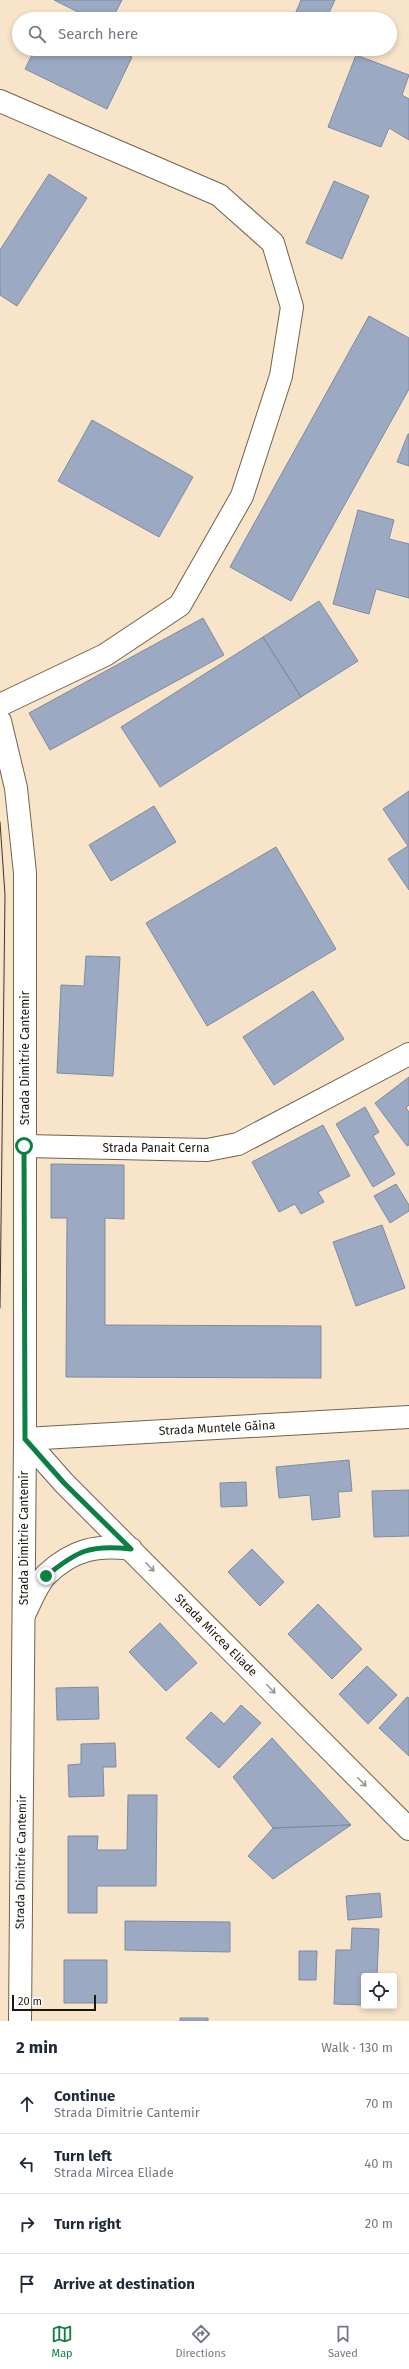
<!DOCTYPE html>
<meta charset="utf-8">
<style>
body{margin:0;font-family:"Fira Sans",sans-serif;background:#f6f6f7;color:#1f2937}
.controls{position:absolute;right:12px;bottom:12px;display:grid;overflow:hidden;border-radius:4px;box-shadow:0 2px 6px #0003}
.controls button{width:36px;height:36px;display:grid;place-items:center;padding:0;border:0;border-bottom:1px solid #e0e1e3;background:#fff;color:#1f2937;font:20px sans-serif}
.scale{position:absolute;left:12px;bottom:10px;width:84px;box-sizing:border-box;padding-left:4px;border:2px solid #1d170d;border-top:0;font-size:11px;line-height:14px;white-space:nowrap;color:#1d170d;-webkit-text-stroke:3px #fff;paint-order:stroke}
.stop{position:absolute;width:12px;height:12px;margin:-9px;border:3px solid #0b8043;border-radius:50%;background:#fff}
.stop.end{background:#0b8043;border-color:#fff;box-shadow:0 1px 4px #0008}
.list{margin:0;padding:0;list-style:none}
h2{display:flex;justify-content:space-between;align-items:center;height:52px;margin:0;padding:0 16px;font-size:17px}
h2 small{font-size:13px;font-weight:400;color:#747a83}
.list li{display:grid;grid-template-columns:26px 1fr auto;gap:12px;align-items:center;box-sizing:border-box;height:60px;padding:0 16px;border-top:1px solid #e0e1e3}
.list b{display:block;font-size:15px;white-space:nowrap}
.list p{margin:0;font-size:13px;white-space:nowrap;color:#747a83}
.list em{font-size:13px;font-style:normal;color:#747a83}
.icon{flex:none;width:22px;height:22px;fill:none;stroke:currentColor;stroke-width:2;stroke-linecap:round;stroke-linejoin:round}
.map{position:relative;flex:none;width:409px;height:2021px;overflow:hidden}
.search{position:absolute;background:#fff;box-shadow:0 2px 6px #0003;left:12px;right:12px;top:12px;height:44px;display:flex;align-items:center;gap:10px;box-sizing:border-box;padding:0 14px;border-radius:22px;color:#747a83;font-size:15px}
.sheet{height:292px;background:#fff}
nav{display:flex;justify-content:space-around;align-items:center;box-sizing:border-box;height:56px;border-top:1px solid #e0e1e3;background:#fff;font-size:11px;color:#747a83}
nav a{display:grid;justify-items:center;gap:2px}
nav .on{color:#0b8043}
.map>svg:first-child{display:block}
</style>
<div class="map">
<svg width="409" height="2021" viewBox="0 0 409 2021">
<rect width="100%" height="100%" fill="#f7e4c9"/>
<!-- building -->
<path fill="#9ba9c3" stroke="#7d8ba4" d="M54,0H122L112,19H92Z
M301,0H335L326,19H293Z
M35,49H115L132,57L107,109L25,69Z
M356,55L409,75L402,95L409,99V140L389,128L381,147L328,127Z
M49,174L87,198L17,306L0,295V250Z
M334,181L369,196L342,259L306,243Z
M369,316L409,338V389L291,601L230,567Z
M92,420L193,477L159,537L58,481Z
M408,434H409V466L397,462Z
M358,510L394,520L389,539L409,544V598L376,589L369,614L333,604Z
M319,601L358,661L301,697L263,637Z
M203,618L224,655L50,750L29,713Z
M263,637L301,697L160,787L121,727Z
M409,791V890L388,859L408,846L383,809Z
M154,806L176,842L111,881L89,845Z
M276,847L336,949L207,1026L146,923Z
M86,956L120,957L113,1076L57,1073L61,985L84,986Z
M313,991L344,1039L274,1085L243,1037Z
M409,1077V1105L406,1108L409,1112V1145L407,1146L375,1103Z
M365,1107L379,1132L373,1136L395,1174L373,1187L336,1124Z
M323,1125L350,1176L318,1192L324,1202L301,1214L295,1204L279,1212L252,1162Z
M51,1164L124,1165V1219L105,1218V1325L321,1326V1378L66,1377L67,1218H51Z
M396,1184L409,1205V1211L390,1223L374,1196Z
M382,1225L405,1288L356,1306L333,1242Z
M349,1460L352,1491L338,1492L340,1517L312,1520L310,1495L279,1498L276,1467Z
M246,1482L247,1506L221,1507L220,1483Z
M409,1490V1536L374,1537L372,1491Z
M252,1549L284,1582L260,1606L228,1572Z
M318,1604L362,1649L332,1679L288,1634Z
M160,1623L197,1663L166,1691L129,1652Z
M367,1666L397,1695L368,1724L339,1694Z
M98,1687L99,1719L57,1720L56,1688Z
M407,1697L409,1698V1756L379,1728Z
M241,1705L261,1723L219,1768L186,1738L211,1712L224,1724Z
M272,1738L351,1825L273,1828L233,1777Z
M115,1743L116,1767H103L104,1796L69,1797L68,1765L81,1764V1744Z
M128,1795H157L156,1886H97V1913H68V1836H98L97,1850H127Z
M351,1825L273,1879L248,1856L273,1828Z
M380,1893L382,1917L348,1920L346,1896Z
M125,1921L230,1922V1952L125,1950Z
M352,1928L379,1929L377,1976H364V2005L334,2004L336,1950H351Z
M299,1951H317L316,1980H299Z
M64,1960H107V2003H64Z
M180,2018H208V2021H180Z"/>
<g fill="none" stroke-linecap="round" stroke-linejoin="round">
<defs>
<path id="minor" d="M0,101L219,195L273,243L292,307L281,376L242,496L180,605L105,655L0,705
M25,1146L207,1150L238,1144L409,1054
M25,1439L64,1483L409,1829
M25,1439L409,1417
M24,1615C30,1603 37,1585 46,1575C72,1550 97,1544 131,1549"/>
<path id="major" d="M0,721L16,788L25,873V1439L20,2021"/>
</defs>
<!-- minor casing -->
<use href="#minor" stroke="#74634c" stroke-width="24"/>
<!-- major casing -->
<use href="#major" stroke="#74634c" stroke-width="24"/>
<!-- minor -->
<use href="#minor" stroke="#fff" stroke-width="22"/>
<!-- major -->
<use href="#major" stroke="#fff" stroke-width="22"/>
<!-- tram -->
<path stroke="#3e3629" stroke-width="1" d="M0,822L5,895L0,1308"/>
</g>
<!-- one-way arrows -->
<defs><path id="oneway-shaft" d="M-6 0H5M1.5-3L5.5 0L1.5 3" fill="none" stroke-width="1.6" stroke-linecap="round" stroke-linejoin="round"/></defs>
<g stroke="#999792">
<use href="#oneway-shaft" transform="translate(150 1567) rotate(45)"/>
<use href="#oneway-shaft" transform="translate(271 1689) rotate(45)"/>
<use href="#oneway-shaft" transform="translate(362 1782) rotate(45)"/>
</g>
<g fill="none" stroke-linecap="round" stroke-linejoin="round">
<!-- route -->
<path stroke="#0b8043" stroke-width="5" d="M24,1146L25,1439L64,1483L131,1549C90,1544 77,1551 46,1576"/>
</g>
<g text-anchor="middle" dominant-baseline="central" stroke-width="3.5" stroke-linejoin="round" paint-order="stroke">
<!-- street labels -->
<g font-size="12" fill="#1d170d" stroke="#fff">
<text transform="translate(25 1058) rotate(-90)">Strada Dimitrie Cantemir</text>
<text x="156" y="1148">Strada Panait Cerna</text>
<text transform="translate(217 1428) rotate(-3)">Strada Muntele Găina</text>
<text transform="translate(24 1538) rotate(-90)">Strada Dimitrie Cantemir</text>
<text transform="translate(216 1635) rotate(45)">Strada Mircea Eliade</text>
<text transform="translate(21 1862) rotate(-89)">Strada Dimitrie Cantemir</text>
</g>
</g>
</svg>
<div class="controls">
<button><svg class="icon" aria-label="locate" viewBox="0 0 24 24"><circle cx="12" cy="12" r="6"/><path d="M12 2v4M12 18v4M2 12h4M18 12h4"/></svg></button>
</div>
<div class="scale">20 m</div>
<div class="stop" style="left:24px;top:1146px"></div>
<div class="stop end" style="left:46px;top:1576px"></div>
<div class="search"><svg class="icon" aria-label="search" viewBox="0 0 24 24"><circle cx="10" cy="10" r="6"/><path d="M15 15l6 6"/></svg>Search here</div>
</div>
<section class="sheet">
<h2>2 min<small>Walk · 130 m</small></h2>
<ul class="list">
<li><svg class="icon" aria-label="ahead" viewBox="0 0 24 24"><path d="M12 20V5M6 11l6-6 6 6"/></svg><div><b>Continue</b><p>Strada Dimitrie Cantemir</p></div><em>70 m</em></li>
<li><svg class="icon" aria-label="left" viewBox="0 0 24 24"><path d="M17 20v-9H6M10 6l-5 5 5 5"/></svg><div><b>Turn left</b><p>Strada Mircea Eliade</p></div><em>40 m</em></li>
<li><svg class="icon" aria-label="right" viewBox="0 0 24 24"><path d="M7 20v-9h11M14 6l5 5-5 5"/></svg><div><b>Turn right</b></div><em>20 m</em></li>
<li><svg class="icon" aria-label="arrive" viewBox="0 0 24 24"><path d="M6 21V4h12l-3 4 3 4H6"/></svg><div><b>Arrive at destination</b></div></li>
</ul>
</section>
<nav>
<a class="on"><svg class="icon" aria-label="map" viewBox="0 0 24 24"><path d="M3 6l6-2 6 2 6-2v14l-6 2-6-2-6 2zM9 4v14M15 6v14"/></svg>Map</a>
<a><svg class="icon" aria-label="directions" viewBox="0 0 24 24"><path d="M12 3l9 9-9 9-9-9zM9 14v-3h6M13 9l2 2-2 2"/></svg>Directions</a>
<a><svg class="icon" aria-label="saved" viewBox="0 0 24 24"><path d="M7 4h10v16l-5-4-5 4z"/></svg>Saved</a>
</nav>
